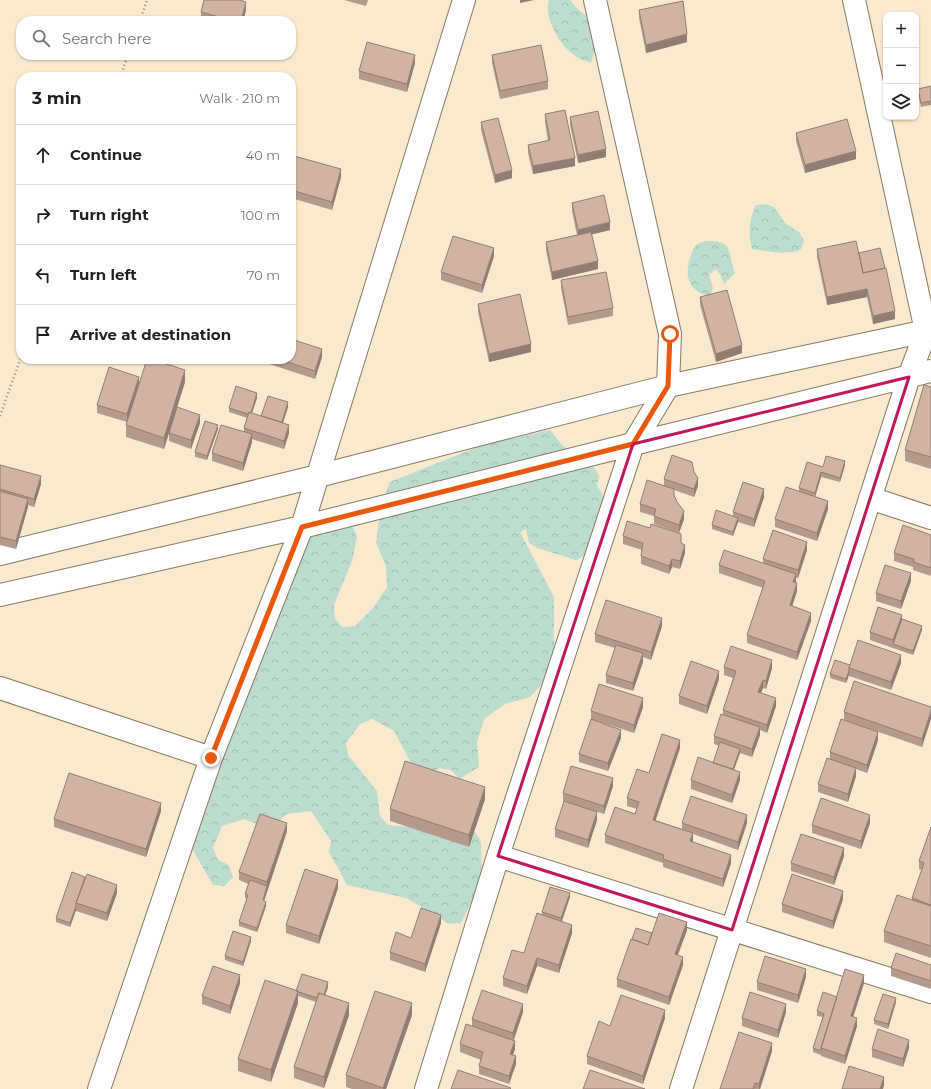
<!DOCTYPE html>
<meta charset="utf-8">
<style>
body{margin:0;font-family:Montserrat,sans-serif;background:#f6f6f6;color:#202124}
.controls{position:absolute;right:12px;top:12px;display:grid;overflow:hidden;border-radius:8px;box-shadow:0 1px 3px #0004}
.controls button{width:36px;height:36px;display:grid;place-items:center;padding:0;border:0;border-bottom:1px solid #e0e0e0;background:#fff;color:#202124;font:20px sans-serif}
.stop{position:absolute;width:12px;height:12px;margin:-9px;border:3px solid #ea580c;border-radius:50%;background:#fff}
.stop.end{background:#ea580c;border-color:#fff;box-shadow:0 1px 4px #0008}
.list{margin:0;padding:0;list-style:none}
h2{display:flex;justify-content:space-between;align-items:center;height:52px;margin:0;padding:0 16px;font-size:17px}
h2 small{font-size:13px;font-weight:400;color:#757577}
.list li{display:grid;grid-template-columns:26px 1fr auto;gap:12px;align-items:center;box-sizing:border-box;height:60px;padding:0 16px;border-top:1px solid #e0e0e0}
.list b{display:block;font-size:15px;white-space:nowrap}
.list em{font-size:13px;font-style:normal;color:#757577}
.icon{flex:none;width:22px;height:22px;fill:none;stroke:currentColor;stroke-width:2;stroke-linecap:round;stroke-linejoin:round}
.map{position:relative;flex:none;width:931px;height:1089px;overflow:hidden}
.search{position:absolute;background:#fff;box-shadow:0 1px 3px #0004;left:16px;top:16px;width:280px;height:44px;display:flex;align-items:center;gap:10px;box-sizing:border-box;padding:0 14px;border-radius:16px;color:#757577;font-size:15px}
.panel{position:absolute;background:#fff;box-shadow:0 1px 3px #0004;left:16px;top:72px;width:280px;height:292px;border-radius:16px}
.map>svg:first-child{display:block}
</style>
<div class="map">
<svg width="931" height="1089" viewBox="0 0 931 1089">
<defs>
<pattern id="forest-crowns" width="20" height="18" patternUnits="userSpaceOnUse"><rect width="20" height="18" fill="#bcddcd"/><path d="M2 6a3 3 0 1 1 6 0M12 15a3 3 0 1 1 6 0" fill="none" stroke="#a1bdaf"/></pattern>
</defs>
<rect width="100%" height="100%" fill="#f9eacd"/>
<!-- forest -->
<path fill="url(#forest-crowns)" d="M549,0H570L578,9L592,21L595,49L591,63C587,61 581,60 577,57C561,48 543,18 549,0Z
M766,204L774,207L785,223L799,232L804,241L801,249C792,254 789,251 781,253L752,249C748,233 749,219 756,205Z
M707,241C735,240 727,254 735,273L724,284L721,276L716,269L709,275L713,288L710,296C689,292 684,277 690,258C692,253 693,247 698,244C700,242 704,242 707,241Z
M550,430L564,447L573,450L586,464L594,467L599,476L597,485L607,503L592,552L576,560L537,548L529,543L526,529L520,532L554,597V671L530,697L505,704L484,719L477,742L479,767L459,779L451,770L439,768L430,775L418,776L394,731L372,719L360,724L346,743L348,755L377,791L380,816L388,825L475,832L481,842L482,880L461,923L450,924L406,898L347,885L329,852L331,841L311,811L287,814L269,829L244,819L222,826L213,848L218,860L229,865L233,877L224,886L213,885L176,821L217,729L291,526L352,525L357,537L352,561L334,605L335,618L342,627L355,626L373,608L387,587L386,566L376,543L381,506L390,482L480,446L483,441L500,433L515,438Z"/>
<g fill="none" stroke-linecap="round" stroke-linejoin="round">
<defs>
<path id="street" d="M870,498L931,518
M0,554L318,476L668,386L931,330
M0,595L302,527L633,444L931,371
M0,688L211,758
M498,856L931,992
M99,1089L211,758L302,527L464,0
M426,1089L498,856L633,444L668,386L670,334L595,0
M681,1089L909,377L926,331L854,0"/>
</defs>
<!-- street casing -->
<use href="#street" stroke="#86795f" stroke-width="24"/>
<!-- path -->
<path stroke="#978d78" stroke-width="2.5" stroke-dasharray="1 3" stroke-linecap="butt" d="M140,21L147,0
M120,77L128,55
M0,416L21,357"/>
<!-- street -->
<use href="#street" stroke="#fff" stroke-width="22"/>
</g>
<!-- wall -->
<path fill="#b49a8d" d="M344,0H368L366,6Z
M246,10L243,21H205L201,20V12Z
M639,10L687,42L646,53L639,18Z
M492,55L548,81V89L500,99L492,63Z
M415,63L407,92L359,79V71Z
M931,86V105L921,107L918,93V89Z
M545,114L575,166L533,174L528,153V145L548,141L545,122Z
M570,117L606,157L578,163L570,125Z
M481,122L512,178L495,183L481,130Z
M796,133L856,159L805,173L796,141Z
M291,166L341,177L332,210L291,198Z
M572,203L610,230L592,234L598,269L552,280L546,250V242L577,235L572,211Z
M817,249L859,253L895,319L873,324L867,297L827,305L817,257Z
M494,256L482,293L441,280V272Z
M561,280L613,308V316L568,325L561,288Z
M700,297L742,353L716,362L700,305Z
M478,304L531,352L489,362L478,312Z
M322,357L315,379L257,360V359H291Z
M185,382L177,407L200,423L191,449L169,441V433L172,423L164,449L126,437V425L127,422L97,413V405L139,384Z
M931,387V469L905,461V450Z
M257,398L252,413L261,416L288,407L283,423L289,433L284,449L252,439V442L243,471L212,461V453L244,432V428L247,418L229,412V408Z
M218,429L207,460L195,457V452Z
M0,465L41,484L34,507L28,505L16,549L0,545Z
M845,465L840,482L821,477L815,497L828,509L817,541L775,527V519L799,491V488L823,467Z
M694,472L698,486L694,497L674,490V497L684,519L679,533L654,524V516L640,512V504L664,486V479Z
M764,497L754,527L738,522L733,536L712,529V525L733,516V512Z
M931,535V576L913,570V567L894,561V553Z
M623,536L681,543L685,553L680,569L672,567L669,574L641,564V556L642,550L623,544Z
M807,550L798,578H796V583L797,591L792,606L811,621L797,660L747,643V635L763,588L719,573V565L763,563V559Z
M911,581L901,609L876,601V593Z
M662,626L651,660L643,657V662L633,691L606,683V675L615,648L595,642V634Z
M922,630L913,655L870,640V632Z
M901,663L891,690L849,676V675L846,683L830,678V674L850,665Z
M724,667L772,668L766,689L763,688L761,693L776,706L767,733L760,730V735L752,757L740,753L734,770L740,780L732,803L691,789V780L713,763L719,746L714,744V736L723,714V710L733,678L724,675Z
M719,679L707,714L679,704V696Z
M643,707L634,733L594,720L621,738L608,771L579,762V754L591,719V711Z
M931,707L922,747L844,720V712Z
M878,740L867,773L856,769V776L848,802L818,792V784L830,760V752Z
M680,748L655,820L682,829V823H747L738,850L693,834V842L731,863L723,887L663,867V863L605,843V835L635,814L637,809L627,806V798L649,773Z
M613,786L604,814L563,801V793Z
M485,799L469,847L390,821V809Z
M161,811L146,857L54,827V819Z
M597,820L588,848L555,837V829Z
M870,823L861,849L812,833V825Z
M931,827V958L884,942V931L912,900V898L922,870L919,869V861Z
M287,831L264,901L266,906L257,932L239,926V922L247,899L245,898V894L248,884L239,880V872Z
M844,856L834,885L791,871V863Z
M72,872L117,893L107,921L76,911V910L70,927L56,922V918Z
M338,888L319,944L286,933V925Z
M570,897L562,922L572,933L559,973L537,966L527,994L503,986V978L524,953L542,915V912Z
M843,899L833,929L782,912V904Z
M441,923L425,972L390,960V952L411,938Z
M687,930L678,955L683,965L669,1005L617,987V979L632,939L652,933Z
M251,941L243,966L225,960V956Z
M931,965V989L891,976V968Z
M806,977L798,1003L757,990V982Z
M240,983L230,1014L202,1004V996Z
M864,983L853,1016L857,1026L845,1064L821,1056V1055L813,1052V1048L823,1017L817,1016V1011L837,997Z
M328,987L325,995L349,1015L324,1088L294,1078V1067L316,1002L298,996V1003L271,1082L238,1071V1059L296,991Z
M896,1002L888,1029L874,1024V1020Z
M523,1012L514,1040L515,1049L513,1055L516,1064L509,1084L479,1074V1066L481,1060L460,1052V1044L472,1026V1019Z
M786,1012L778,1038L742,1026V1018Z
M412,1015L386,1089H352L346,1087V1075Z
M665,1018L643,1084L587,1064V1056L610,1026Z
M909,1048L903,1067L872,1057V1049Z
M772,1051L760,1089H720Z"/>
<!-- shaded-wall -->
<path fill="#927d73" d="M520,0H534L520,3Z
M246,2V10L243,21H241Z
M687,34V42L646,53V45Z
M415,55V63L407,92V84Z
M606,149V157L578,163V155Z
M856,151V159L805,173V165Z
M575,158V166L533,174V166Z
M341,169V177L332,210V202Z
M512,170V178L495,183V175Z
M610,222V230L578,238V230Z
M494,248V256L482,293V285Z
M598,261V269L552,280V272Z
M867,289V297L827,305V297Z
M895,311V319L873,324V316Z
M531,344V352L489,362V354Z
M742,345V353L716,362V354Z
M322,349V357L315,379V371Z
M185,370V382L164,449V438Z
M139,377V385L127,422V414Z
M257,393V398L250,419V415Z
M288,402V407L281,429V425Z
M200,415V423L191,449V440Z
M218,425V429L207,460V456Z
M289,425V433L284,449V441Z
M252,434V442L243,471V463Z
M845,461V465L840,482V478Z
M821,472V477L815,497V493Z
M41,476V484L34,507V499Z
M698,478V486L694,497V489Z
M764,489V497L754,527V519Z
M28,499V507L16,549V541Z
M828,501V509L817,541V533Z
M684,511V519L679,533V525Z
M738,518V522L733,536V532Z
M807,542V550L798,578V570Z
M685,545V553L680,569V561Z
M672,559V567L669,574V566Z
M911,573V581L901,609V601Z
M796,574V582L793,590V582Z
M797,583V591L790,613V605Z
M811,613V621L797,660V652Z
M902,615V623L893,644V640Z
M662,618V626L651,660V652Z
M922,626V630L913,655V651Z
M643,653V662L633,691V683Z
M901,655V663L891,690V682Z
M772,660V668L766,689V681Z
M719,671V679L707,714V706Z
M849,671V675L846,683V679Z
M763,680V688L758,700V692Z
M643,698V707L634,733V725Z
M776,698V706L767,733V725Z
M931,711V719L922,747V739Z
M760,727V735L752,757V749Z
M621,730V738L608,771V763Z
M878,732V740L867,773V765Z
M680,740V748L653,828V820Z
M740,749V753L731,777V773Z
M856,768V776L848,802V794Z
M740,772V780L732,803V795Z
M613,778V786L604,814V806Z
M485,787V799L469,847V835Z
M161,803V811L146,857V849Z
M597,812V820L588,848V840Z
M747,815V823L738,850V842Z
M870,815V823L861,849V841Z
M287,823V831L263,904V900L267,886V882Z
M693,833V841L690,849V841Z
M844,848V856L834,885V877Z
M731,855V863L723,887V879Z
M338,880V888L319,944V936Z
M117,885V893L107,921V913Z
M843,891V899L833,929V921Z
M570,893V897L561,922V918Z
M266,902V906L257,932V928Z
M76,906V910L70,927V923Z
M441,915V923L425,972V964Z
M687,922V930L675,962V954Z
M572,925V933L559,973V965Z
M251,937V941L243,966V962Z
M683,957V965L669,1005V997Z
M537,958V966L527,994V986Z
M806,969V977L798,1003V995Z
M240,975V983L230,1014V1006Z
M864,975V983L851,1024V1016Z
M328,982V987L322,1004V1000Z
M298,991V1003L271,1082V1070Z
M896,998V1002L888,1029V1024Z
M349,1003V1015L324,1088V1077Z
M412,1003V1015L386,1089H383Z
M523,1004V1012L513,1041V1033Z
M786,1004V1012L778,1038V1030Z
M665,1010V1018L643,1084V1076Z
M857,1018V1026L845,1064V1056Z
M909,1040V1048L903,1067V1059Z
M515,1041V1049L510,1062V1054Z
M772,1043V1051L760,1089H759V1084Z
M516,1056V1064L509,1084V1076Z
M884,1077V1085L883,1089H880Z"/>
<!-- building -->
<path fill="#d1b3a4" stroke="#927d73" d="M204,0H240L246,2L241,21H234L201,12Z
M683,1L687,34L646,45L639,10Z
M367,42L415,55L407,84L359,71Z
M541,45L548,81L500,91L492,55Z
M931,86V101L921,103L918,89Z
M565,110L575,158L533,166L528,145L550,140L545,114Z
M598,111L606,149L578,155L570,117Z
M498,118L512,170L495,175L481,122Z
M847,119L856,151L805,165L796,133Z
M294,156L341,169L332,202L291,190V166Z
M604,195L610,222L578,230L572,203Z
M591,232L598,261L552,272L546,242Z
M453,236L494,248L482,285L441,272Z
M856,241L863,273L886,268L895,311L873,316L867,289L827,297L817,249Z
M880,248L885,268L863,273L859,253Z
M606,272L613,308L568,317L561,280Z
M727,290L742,345L716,354L700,297Z
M520,294L531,344L489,354L478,304Z
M291,339L322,349L315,371L278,359H291Z
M147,359H151L185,370L164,438L126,425Z
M109,367L139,377L127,414L97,405Z
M924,385L931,387V457L905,450Z
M236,386L257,393L251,413L249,412L248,414L229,408Z
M268,396L288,402L282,422L261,416Z
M177,407L200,415L191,440L169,433Z
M249,412L289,425L284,441L244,428Z
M205,421L218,425L207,456L195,452Z
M221,425L252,434L243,463L212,453Z
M672,455L692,462L694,472L698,478L694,489L664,479Z
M826,456L845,461L840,478L821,472L815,493L799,488L807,462L823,467Z
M0,465L41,476L34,499L0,489Z
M647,480L674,489V495L677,502L684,511L679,525L654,516L656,509L640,504Z
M743,482L764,489L754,519L733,512Z
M786,487L828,501L817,533L775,519Z
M0,491L28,499L16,541L0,537Z
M716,510L738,518L733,532L712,525Z
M627,521L650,528L651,524L681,534V543L685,545L680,561L672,559L669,566L641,556L643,543L623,536Z
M903,525L931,535V568L913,562L914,559L894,553Z
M773,530L807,542L798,570L763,559Z
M724,550L796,574L793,582L797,583L790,605L811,613L797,652L747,635L765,581L719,565Z
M885,565L911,573L901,601L876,593Z
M606,600L662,618L651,652L595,634Z
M878,607L902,615L893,640L870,632Z
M902,619L922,626L913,651L893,644Z
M858,640L901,655L891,682L849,668Z
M616,645L643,653L633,683L606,675Z
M731,646L772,660L766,681L763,680L758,692L776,698L767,725L723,710L736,671L724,667Z
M835,660L850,665L849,668V671L846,679L830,674Z
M691,661L719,671L707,706L679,696Z
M854,681L931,707V711L922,739L844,712Z
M599,684L643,698L634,725L591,711Z
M721,714L760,727L752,749L714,736Z
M591,719L621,730L608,763L579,754Z
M841,719L878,732L867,765L830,752Z
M662,734L680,740L653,820L693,833L690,841L731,855L723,879L663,859L664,855L605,835L615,807L635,814L639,802L627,798L637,769L649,773Z
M720,742L740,749L733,769L713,763Z
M698,757L740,772L732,795L691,780Z
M827,758L856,768L848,794L818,784Z
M405,761L485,787L469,835L390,809Z
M571,766L613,778L604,806L563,793Z
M69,773L161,803L146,849L54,819Z
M691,796L747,815L738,842L682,823Z
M821,798L870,815L861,841L812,825Z
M564,801L597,812L588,840L555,829Z
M260,814L287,823L267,882L239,872Z
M931,827V905L912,898L924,863L919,861Z
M801,834L844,848L834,877L791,863Z
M305,869L338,880L319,936L286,925Z
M72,872L85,877L76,903V906L70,923L56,918Z
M87,874L117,885L107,913L76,903Z
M792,874L843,891L833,921L782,904Z
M250,880L267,886L263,900L266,902L257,928L239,922L248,895L245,894Z
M550,887L570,893L561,918L542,912Z
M897,895L931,906V946L884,931Z
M421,908L441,915L425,964L390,952L396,932L411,938Z
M537,913L572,925L559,965L537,958L527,986L503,978L512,950L524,953Z
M659,913L687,922L675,954L683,957L669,997L617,979L631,939L648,945Z
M636,928L652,933L648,945L632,939Z
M233,931L251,937L243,962L225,956Z
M896,953L931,965V981L891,968Z
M765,956L806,969L798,995L757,982Z
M213,966L240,975L230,1006L202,996Z
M845,969L864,975L851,1016L857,1018L845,1056L821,1048Z
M302,974L328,982L324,995L319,993L317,998L296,991Z
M265,980L298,991L271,1070L238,1059Z
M482,990L523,1004L513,1033L472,1019Z
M375,991L412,1003L383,1088L346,1075Z
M750,992L786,1004L778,1030L742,1018Z
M823,992L837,997L821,1048V1051L813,1048L824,1014L817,1011Z
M319,993L349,1003L324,1077L294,1067Z
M883,994L896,998L888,1024L874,1020Z
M621,995L665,1010L643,1076L587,1056L599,1021L610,1026Z
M466,1024L515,1041L510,1054L516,1056L509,1076L479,1066L483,1052L460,1044Z
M878,1029L909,1040L903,1059L872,1049Z
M739,1032L772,1043L759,1084L755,1083L753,1089H720Z
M849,1066L884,1077L880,1089H842Z
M458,1070L511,1088L510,1089H451Z
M590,1070L645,1089H583Z"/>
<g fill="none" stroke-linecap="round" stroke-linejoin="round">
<!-- route -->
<path stroke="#ea580c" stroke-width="5" d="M211,758L302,527L633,444L668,386L670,334"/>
</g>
<!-- marked area -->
<path fill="none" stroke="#c2185b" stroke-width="3" stroke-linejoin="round" d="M909,377L732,930L498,856L633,444Z"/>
</svg>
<div class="controls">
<button>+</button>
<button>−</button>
<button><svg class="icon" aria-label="layers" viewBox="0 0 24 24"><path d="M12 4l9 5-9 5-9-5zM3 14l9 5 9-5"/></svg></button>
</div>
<div class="stop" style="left:670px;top:334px"></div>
<div class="stop end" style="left:211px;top:758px"></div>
<div class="search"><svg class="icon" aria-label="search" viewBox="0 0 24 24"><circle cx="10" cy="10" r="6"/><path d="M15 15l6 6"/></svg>Search here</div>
<section class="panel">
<h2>3 min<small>Walk · 210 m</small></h2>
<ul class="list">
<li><svg class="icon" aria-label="ahead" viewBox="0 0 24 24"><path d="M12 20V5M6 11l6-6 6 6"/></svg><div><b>Continue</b></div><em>40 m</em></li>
<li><svg class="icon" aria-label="right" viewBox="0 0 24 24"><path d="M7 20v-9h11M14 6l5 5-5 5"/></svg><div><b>Turn right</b></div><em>100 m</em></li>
<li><svg class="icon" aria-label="left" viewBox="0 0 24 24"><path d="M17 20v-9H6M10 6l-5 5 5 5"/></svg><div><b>Turn left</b></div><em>70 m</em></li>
<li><svg class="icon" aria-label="arrive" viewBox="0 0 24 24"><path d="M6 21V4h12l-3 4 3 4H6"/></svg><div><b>Arrive at destination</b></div></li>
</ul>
</section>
</div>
